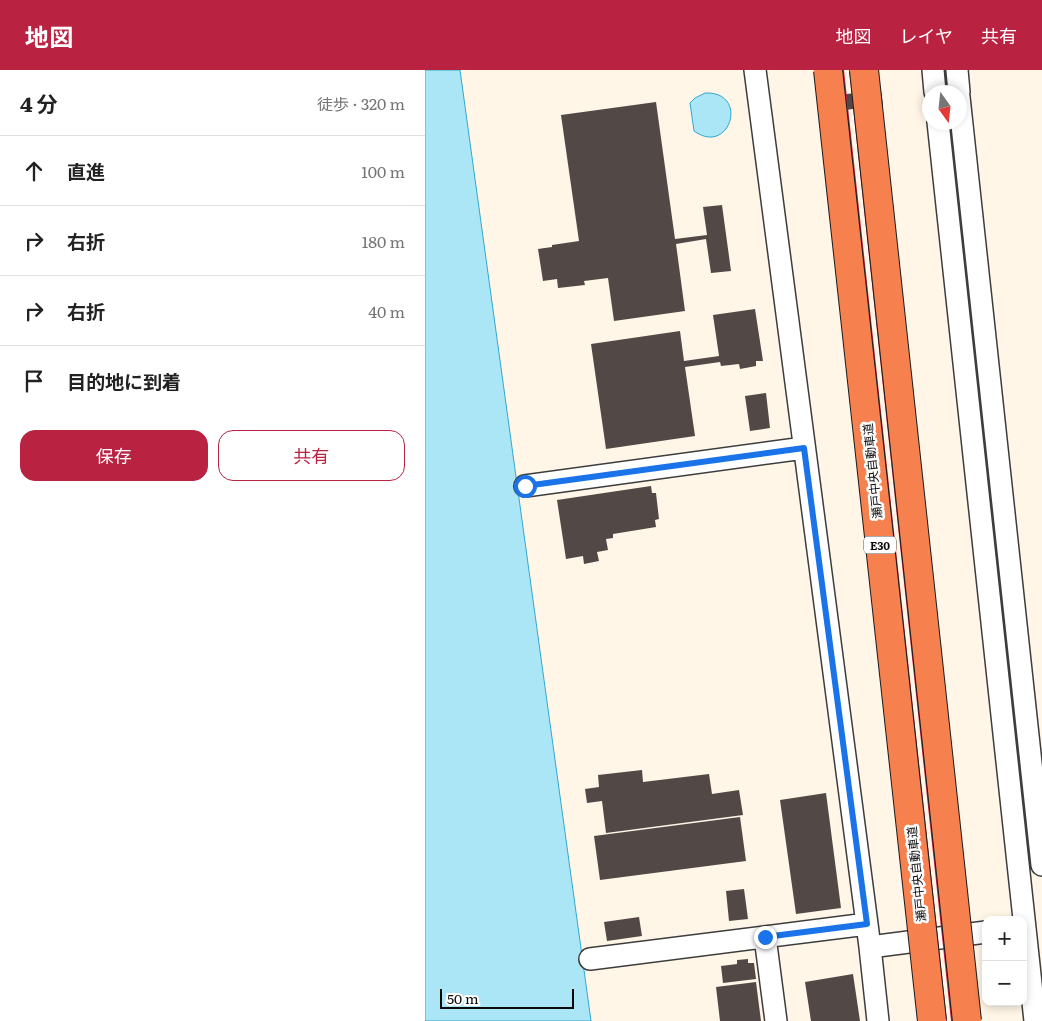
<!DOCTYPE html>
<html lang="ja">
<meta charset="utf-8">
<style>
body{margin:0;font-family:Literata,"Noto Sans JP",serif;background:#f2f2f2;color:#222}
.controls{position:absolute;right:15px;bottom:15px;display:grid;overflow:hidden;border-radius:10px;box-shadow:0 2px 8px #0003}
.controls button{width:45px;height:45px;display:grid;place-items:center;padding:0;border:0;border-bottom:1px solid #e0e0e0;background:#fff;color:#222;font:25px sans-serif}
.compass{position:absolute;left:497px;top:15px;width:45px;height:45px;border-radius:50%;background:#fff;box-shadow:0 2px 8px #0003;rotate:165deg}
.scale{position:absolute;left:15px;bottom:12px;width:134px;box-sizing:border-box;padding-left:5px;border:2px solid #0a0a0a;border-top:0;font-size:14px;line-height:18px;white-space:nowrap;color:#0a0a0a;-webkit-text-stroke:4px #fff;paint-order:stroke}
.stop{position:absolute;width:15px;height:15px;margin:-11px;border:4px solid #1a73e8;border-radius:50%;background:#fff}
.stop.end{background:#1a73e8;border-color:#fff;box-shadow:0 1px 5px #0008}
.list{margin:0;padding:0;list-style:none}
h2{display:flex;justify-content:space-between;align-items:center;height:65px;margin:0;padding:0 20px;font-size:21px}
h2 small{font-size:16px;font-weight:400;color:#767676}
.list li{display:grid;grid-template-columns:32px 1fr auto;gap:15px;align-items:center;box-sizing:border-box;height:70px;padding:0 20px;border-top:1px solid #e0e0e0}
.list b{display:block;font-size:19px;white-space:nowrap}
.list em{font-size:16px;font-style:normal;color:#767676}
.actions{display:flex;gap:10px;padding:15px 20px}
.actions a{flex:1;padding:11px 0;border:1px solid #b92241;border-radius:15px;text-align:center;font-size:18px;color:#b92241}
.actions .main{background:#b92241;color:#fff}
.icon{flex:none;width:28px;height:28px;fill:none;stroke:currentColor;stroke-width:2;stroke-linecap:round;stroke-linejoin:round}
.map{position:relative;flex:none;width:617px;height:951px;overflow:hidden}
header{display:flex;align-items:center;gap:30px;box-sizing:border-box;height:70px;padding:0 25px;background:#b92241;color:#fff}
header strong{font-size:24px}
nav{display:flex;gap:28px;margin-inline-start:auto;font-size:18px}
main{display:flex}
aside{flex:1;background:#fff}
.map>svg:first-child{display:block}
</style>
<header>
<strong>地図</strong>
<nav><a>地図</a><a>レイヤ</a><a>共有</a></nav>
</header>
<main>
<aside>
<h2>4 分<small>徒歩 · 320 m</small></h2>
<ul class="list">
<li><svg class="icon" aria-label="ahead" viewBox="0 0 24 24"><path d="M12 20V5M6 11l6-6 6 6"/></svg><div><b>直進</b></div><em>100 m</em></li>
<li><svg class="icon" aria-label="right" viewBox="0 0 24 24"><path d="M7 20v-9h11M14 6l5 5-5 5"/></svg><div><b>右折</b></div><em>180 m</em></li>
<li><svg class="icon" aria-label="right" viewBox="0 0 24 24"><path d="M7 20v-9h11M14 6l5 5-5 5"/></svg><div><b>右折</b></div><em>40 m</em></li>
<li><svg class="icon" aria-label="arrive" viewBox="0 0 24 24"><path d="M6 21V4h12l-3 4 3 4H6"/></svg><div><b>目的地に到着</b></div></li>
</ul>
<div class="actions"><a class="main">保存</a><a>共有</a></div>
</aside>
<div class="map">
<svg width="617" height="951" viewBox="0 0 617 951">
<rect width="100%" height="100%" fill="#fff6e7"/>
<!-- water -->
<path fill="#abe6f6" stroke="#32a8ce" d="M0,0H35L166,951H0Z
M280,23C325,21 305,87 269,61L265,33L270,28Z"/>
<!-- building -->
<path fill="#524946" d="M456,20L458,35L398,43L396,27Z
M231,32L250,169L282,165L278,137L297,135L306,201L286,203L281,169L251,174L260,241L189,251L183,208L159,211L160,215L133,218L132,209L118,211L113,179L127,177V175L154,171L136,45Z
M330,239L338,291H331V296L315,299L314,294L296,296L295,292L260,297L270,366L181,379L166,274L255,261L259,291L294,286L288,245Z
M341,323L345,358L325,361L320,326Z
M226,416L227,423H231L234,449L230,450L231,457L188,464V468L181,469L183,480L172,482L174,491L159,494L158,486L141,489L132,430Z
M217,700L218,712L284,704L287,724L314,720L318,745L181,763L177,731L162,733L160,719L174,717L173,705Z
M401,723L416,838L371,844L355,730Z
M315,747L321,791L175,810L169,766Z
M319,819L323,849L304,851L301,821Z
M214,847L217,866L182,871L179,852Z
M323,889V893H329L331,909L298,913L296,896L312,894V890Z
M428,904L435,951H386L380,912Z
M331,912L336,951H295L291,917Z"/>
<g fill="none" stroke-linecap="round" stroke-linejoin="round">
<defs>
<path id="minor" d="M330,0L445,877L453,951
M508,0L510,22
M532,0L534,22
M534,27L617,795
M513,52L610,951
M100,416L379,378
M340,867L351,951
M445,877L561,862
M165,889L442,854"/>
</defs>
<!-- minor casing -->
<use href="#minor" stroke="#3d3d3d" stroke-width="24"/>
<!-- minor -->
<use href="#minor" stroke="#fff" stroke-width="21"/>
<!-- rail -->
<path stroke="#b92241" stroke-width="4" d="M417,0L520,951
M426,0L528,951"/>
<defs>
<path id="highway-bridge" d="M403,0L507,951
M439,0L542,951"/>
</defs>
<!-- highway-bridge casing -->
<use href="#highway-bridge" stroke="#1b1b1b" stroke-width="30" stroke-linecap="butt"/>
<!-- highway-bridge -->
<use href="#highway-bridge" stroke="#f6804e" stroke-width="28"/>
</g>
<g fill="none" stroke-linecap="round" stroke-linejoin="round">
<!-- route -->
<path stroke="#1a73e8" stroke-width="6" d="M100,416L379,378L442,854L340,867"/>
</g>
<g text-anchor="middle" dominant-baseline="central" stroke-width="5" stroke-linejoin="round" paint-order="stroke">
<!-- shield labels -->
<rect fill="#fff" stroke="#545454" stroke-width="1" x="439" y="466.5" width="32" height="17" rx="4"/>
<g font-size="11" font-weight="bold" fill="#0a0a0a">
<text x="455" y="475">E30</text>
</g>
<!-- street labels -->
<g font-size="12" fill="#0a0a0a" stroke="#fff">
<text transform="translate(447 401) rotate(-96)">瀬戸中央自動車道</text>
<text transform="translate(491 804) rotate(-96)">瀬戸中央自動車道</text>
</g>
</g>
</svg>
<div class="controls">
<button>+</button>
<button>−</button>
</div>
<svg class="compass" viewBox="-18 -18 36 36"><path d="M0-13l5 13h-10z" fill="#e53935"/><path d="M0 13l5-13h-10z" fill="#767676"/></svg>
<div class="scale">50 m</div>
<div class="stop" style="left:100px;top:416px"></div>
<div class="stop end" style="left:340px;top:867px"></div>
</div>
</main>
